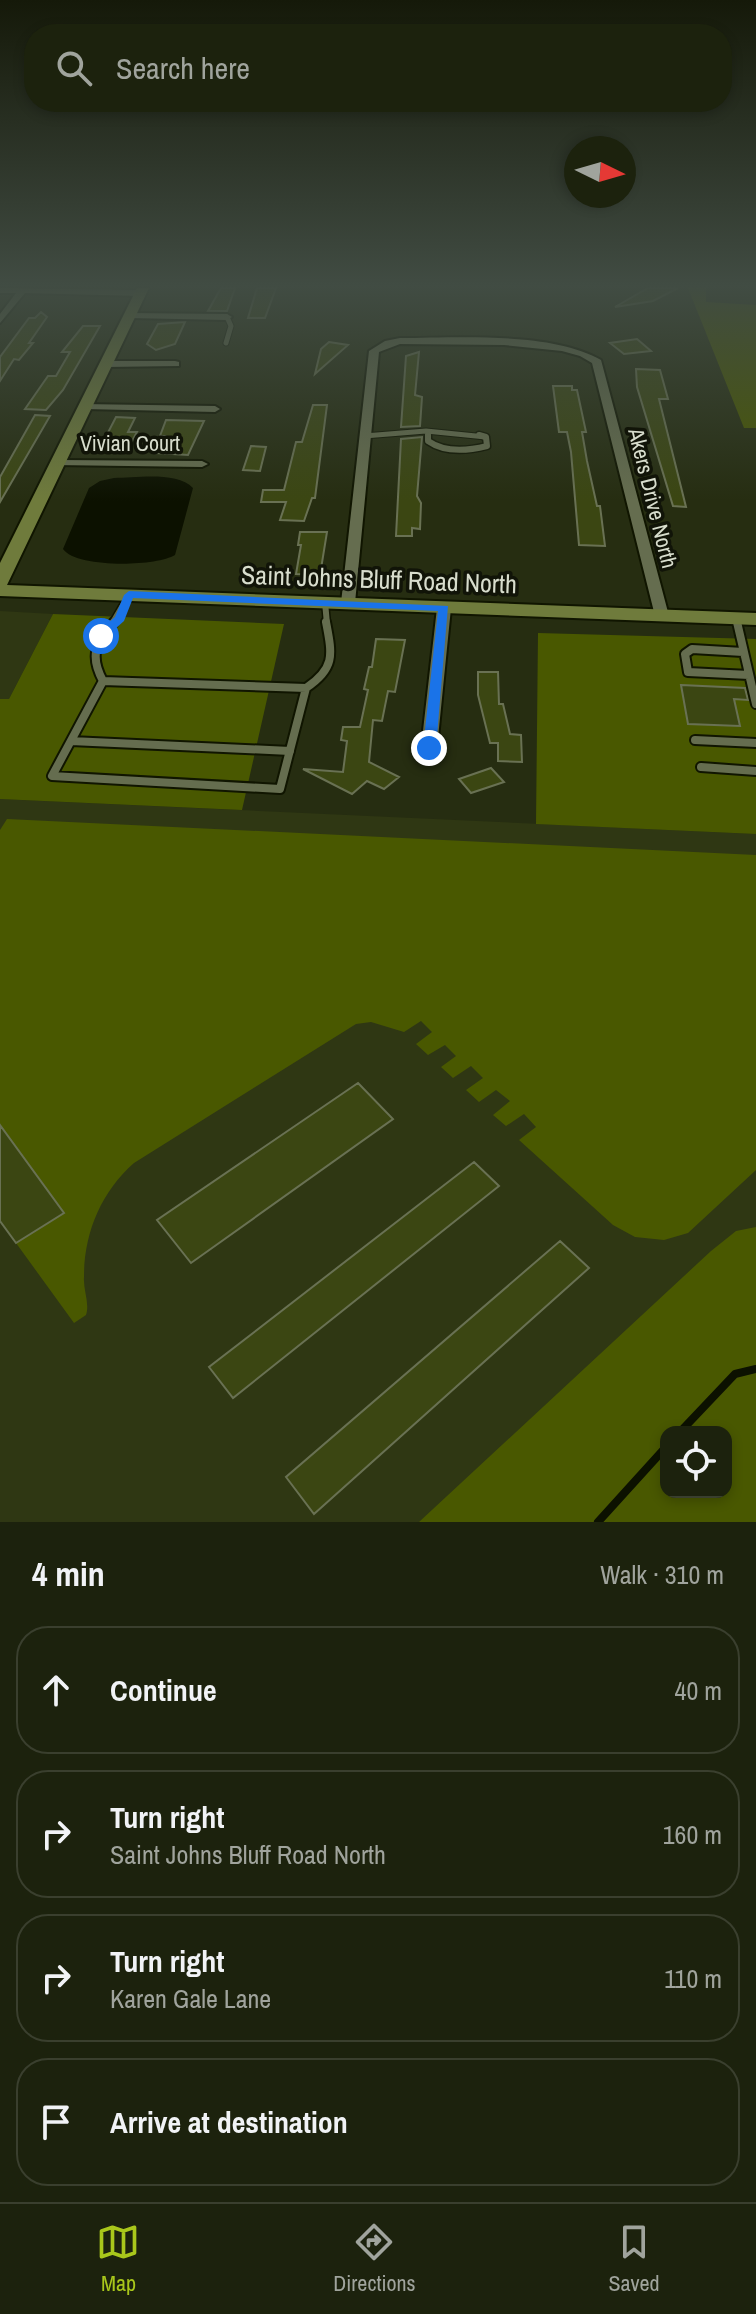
<!DOCTYPE html>
<meta charset="utf-8">
<style>
body{margin:0;font-family:"Archivo Narrow",sans-serif;background:#252a16;color:#f1f3f6}
.controls{position:absolute;right:24px;bottom:24px;display:grid;overflow:hidden;border-radius:16px;box-shadow:0 4px 12px #0003}
.controls button{width:72px;height:72px;display:grid;place-items:center;padding:0;border:0;border-bottom:2px solid #3a3f2e;background:#1c220d;color:#f1f3f6;font:40px sans-serif}
.compass{position:absolute;left:564px;top:136px;width:72px;height:72px;border-radius:50%;background:#1c220d;box-shadow:0 4px 12px #0003;rotate:95deg}
.stop{position:absolute;width:24px;height:24px;margin:-18px;border:6px solid #1a73e8;border-radius:50%;background:#fff}
.stop.end{background:#1a73e8;border-color:#fff;box-shadow:0 2px 8px #0008}
.list{margin:0;padding:0;list-style:none}
h2{display:flex;justify-content:space-between;align-items:center;height:104px;margin:0;padding:0 32px;font-size:34px}
h2 small{font-size:26px;font-weight:400;color:#a0a49d}
.list li{display:grid;grid-template-columns:52px 1fr auto;gap:24px;align-items:center;box-sizing:border-box;height:128px;margin:0 16px 16px;padding:0 16px;border:2px solid #3a3f2e;border-radius:32px}
.list b{display:block;font-size:30px;white-space:nowrap}
.list p{margin:0;font-size:26px;white-space:nowrap;color:#a0a49d}
.list em{font-size:26px;font-style:normal;color:#a0a49d}
.icon{flex:none;width:44px;height:44px;fill:none;stroke:currentColor;stroke-width:2;stroke-linecap:round;stroke-linejoin:round}
.map{position:relative;flex:none;width:756px;height:1522px;overflow:hidden}
.search{position:absolute;background:#1c220d;box-shadow:0 4px 12px #0003;left:24px;right:24px;top:24px;height:88px;display:flex;align-items:center;gap:20px;box-sizing:border-box;padding:0 28px;border-radius:32px;color:#a0a49d;font-size:30px}
.sheet{height:680px;background:#1c220d}
nav{display:flex;justify-content:space-around;align-items:center;box-sizing:border-box;height:112px;border-top:2px solid #3a3f2e;background:#1c220d;font-size:22px;color:#a0a49d}
nav a{display:grid;justify-items:center;gap:4px}
nav .on{color:#a9c71b}
.map>svg:first-child{display:block}
</style>
<div class="map">
<svg width="756" height="1522" viewBox="0 0 756 1522">
<rect width="100%" height="100%" fill="#262d11"/>
<!-- built -->
<path fill="#2f3713" fill-rule="evenodd" d="M0,611L53,614L9,699H0Z
M0,799L756,834V1522H0ZM666,1432H726V1492H666Z"/>
<!-- green -->
<path fill="#495800" fill-rule="evenodd" d="M688,288H706V302L756,305V428H744Z
M53,614L284,624L242,810L0,799V699H9Z
M538,633L756,639V834L536,824Z
M7,819L756,855V1170L688,1233L664,1240L635,1237L613,1225L519,1140L536,1127L524,1114L506,1126L493,1115L510,1101L496,1090L479,1102L466,1090L483,1078L471,1066L453,1078L441,1067L456,1056L445,1045L428,1055L416,1044L432,1032L421,1021L404,1032L371,1022L356,1024L134,1163C101,1192 84,1233 84,1277C83,1290 90,1303 86,1315L74,1323L16,1243L63,1212L0,1125V830Z
M756,1227V1522H419L711,1251L736,1231ZM666,1432H726V1492H666Z"/>
<!-- water -->
<path fill="#0c1100" d="M114,478C136,478 177,471 193,488L175,555C155,567 76,568 63,549L89,488L100,481Z"/>
<g fill="none" stroke-linecap="round" stroke-linejoin="round">
<!-- stream -->
<path stroke="#0c1100" stroke-width="8" d="M680,1432L735,1374L756,1369
M598,1522L666,1447"/>
</g>
<!-- building -->
<path fill="#3b4612" stroke="#697153" stroke-width="2" d="M221,288H235L227,311H208Z
M257,288H276L265,318H248Z
M648,288H678L653,301L615,307Z
M41,312L47,317L29,343H33L19,360L14,359L0,381V357L29,318H35Z
M185,322L175,344L156,350L147,344L158,324Z
M83,326H100L63,390L46,410L25,409L48,376H56L70,352H62Z
M637,339L651,351L624,354L610,343Z
M329,342L348,345L315,374L321,349Z
M419,352L415,395L422,397L420,426L401,427L406,356Z
M636,369L660,370L668,399H659L686,507L673,506L637,387Z
M553,386H572V390H577L586,432H582L587,461L597,506H600L605,546L579,545L571,452L567,432H559Z
M313,405H327L315,498H312L304,521L280,520L286,502H261L263,490H284L296,442H302Z
M35,415L50,416L0,502V477Z
M116,417L135,418L128,432H137L128,449L100,448Z
M166,420L204,421L188,455L157,453L165,436H160Z
M422,437L417,496L421,503L420,529L412,528V536H396L401,439Z
M251,446L266,447L260,471L243,470Z
M300,532H327L320,575L296,574L301,545H298Z
M376,639L405,640L395,692L388,691L382,721L373,720L369,762L399,777L384,789L367,781L352,794L303,769L343,772L347,741L341,740L343,727H360L368,690L364,689L369,667H372Z
M478,672H498L499,704H503L510,734L521,735L522,762L498,761V743H490L478,695Z
M681,685L745,688L748,700L734,699L740,726L688,724Z
M491,768L504,782L471,793L459,779Z
M358,1083L393,1119L191,1263L157,1220Z
M0,1125L64,1213L16,1243L0,1221Z
M474,1162L499,1186L233,1398L209,1367Z
M560,1241L589,1268L314,1514L286,1477Z"/>
<g fill="none" stroke-linecap="round" stroke-linejoin="round">
<defs>
<path id="lane-far2" d="M226,343L231,326L227,317
M428,432V437
M364,436L426,431L486,437"/>
<path id="lane-far1" d="M428,435V441C445,453 467,451 487,446L486,437L479,435
M364,436L369,435
M325,602L327,624
M736,619L737,624
M112,624L129,595"/>
<path id="lane" d="M737,622L756,704
M743,652L692,649L685,654L688,672L749,675
M103,681L52,776L280,789L306,688
M103,681L306,688C336,668 332,654 326,622
M103,681C89,655 96,643 114,622
M695,740L756,743
M71,741L290,751
M701,767L756,771"/>
<path id="street" d="M0,288L141,290L145,293L141,296L25,293L0,323V314L16,293H0Z
M127,313L227,314L232,317L227,320L130,318L127,317Z
M400,338C457,338 551,331 601,360L669,616L667,619H657L655,616L592,363L580,356L562,351L504,345L400,344L379,352L355,603L353,606H343L341,603L369,351L385,341Z
M175,361L179,362V366L105,367L100,364L105,361Z
M81,404L215,406L220,409L215,412L85,409L80,406Z
M58,460L202,461L208,464L202,467L54,465L52,463Z
M444,604L451,608L437,748L429,753L421,748L437,608Z"/>
<path id="secondary" d="M137,288H149L7,585L756,613V625L0,596V563Z"/>
</defs>
<!-- lane-far2 casing -->
<use href="#lane-far2" stroke="#101500" stroke-width="7"/>
<!-- lane-far1 casing -->
<use href="#lane-far1" stroke="#101500" stroke-width="9"/>
<!-- lane casing -->
<use href="#lane" stroke="#101500" stroke-width="12"/>
<!-- street casing -->
<use href="#street" stroke="#101500" stroke-width="4"/>
<!-- secondary casing -->
<use href="#secondary" stroke="#101500" stroke-width="4"/>
<!-- lane-far2 -->
<use href="#lane-far2" stroke="#656d4f" stroke-width="5"/>
<!-- lane-far1 -->
<use href="#lane-far1" stroke="#656d4f" stroke-width="6"/>
<!-- lane -->
<use href="#lane" stroke="#656d4f" stroke-width="8"/>
<!-- street -->
<use href="#street" fill="#656d4f" fill-rule="evenodd"/>
<!-- secondary -->
<use href="#secondary" fill="#6f7b3c" fill-rule="evenodd"/>
</g>
<!-- sky -->
<linearGradient id="sky" x2="0" y2="1"><stop stop-color="#151909"/><stop offset="0.57" stop-color="#414c43"/><stop offset="1" stop-color="#414c43" stop-opacity="0"/></linearGradient>
<rect width="756" height="501" fill="url(#sky)"/>
<!-- route -->
<path fill="#1a73e8" d="M129,591L448,606L436,748L429,752L423,748L438,611L133,598L124,621L105,638H97V633L115,617L124,595Z"/>
<g text-anchor="middle" dominant-baseline="central" stroke-width="7" stroke-linejoin="round" paint-order="stroke">
<!-- far-street labels -->
<g font-size="22" fill="#d8ddcd" stroke="#111408">
<text x="130" y="443">Vivian Court</text>
<text transform="translate(653 498) rotate(76)">Akers Drive North</text>
</g>
<!-- street labels -->
<g font-size="26" fill="#d8ddcd" stroke="#111408">
<text transform="translate(379 579) rotate(2)">Saint Johns Bluff Road North</text>
</g>
</g>
</svg>
<div class="controls">
<button><svg class="icon" aria-label="locate" viewBox="0 0 24 24"><circle cx="12" cy="12" r="6"/><path d="M12 2v4M12 18v4M2 12h4M18 12h4"/></svg></button>
</div>
<svg class="compass" viewBox="-18 -18 36 36"><path d="M0-13l5 13h-10z" fill="#e53935"/><path d="M0 13l5-13h-10z" fill="#a0a49d"/></svg>
<div class="stop" style="left:101px;top:636px"></div>
<div class="stop end" style="left:429px;top:748px"></div>
<div class="search"><svg class="icon" aria-label="search" viewBox="0 0 24 24"><circle cx="10" cy="10" r="6"/><path d="M15 15l6 6"/></svg>Search here</div>
</div>
<section class="sheet">
<h2>4 min<small>Walk · 310 m</small></h2>
<ul class="list">
<li><svg class="icon" aria-label="ahead" viewBox="0 0 24 24"><path d="M12 20V5M6 11l6-6 6 6"/></svg><div><b>Continue</b></div><em>40 m</em></li>
<li><svg class="icon" aria-label="right" viewBox="0 0 24 24"><path d="M7 20v-9h11M14 6l5 5-5 5"/></svg><div><b>Turn right</b><p>Saint Johns Bluff Road North</p></div><em>160 m</em></li>
<li><svg class="icon" aria-label="right" viewBox="0 0 24 24"><path d="M7 20v-9h11M14 6l5 5-5 5"/></svg><div><b>Turn right</b><p>Karen Gale Lane</p></div><em>110 m</em></li>
<li><svg class="icon" aria-label="arrive" viewBox="0 0 24 24"><path d="M6 21V4h12l-3 4 3 4H6"/></svg><div><b>Arrive at destination</b></div></li>
</ul>
</section>
<nav>
<a class="on"><svg class="icon" aria-label="map" viewBox="0 0 24 24"><path d="M3 6l6-2 6 2 6-2v14l-6 2-6-2-6 2zM9 4v14M15 6v14"/></svg>Map</a>
<a><svg class="icon" aria-label="directions" viewBox="0 0 24 24"><path d="M12 3l9 9-9 9-9-9zM9 14v-3h6M13 9l2 2-2 2"/></svg>Directions</a>
<a><svg class="icon" aria-label="saved" viewBox="0 0 24 24"><path d="M7 4h10v16l-5-4-5 4z"/></svg>Saved</a>
</nav>
